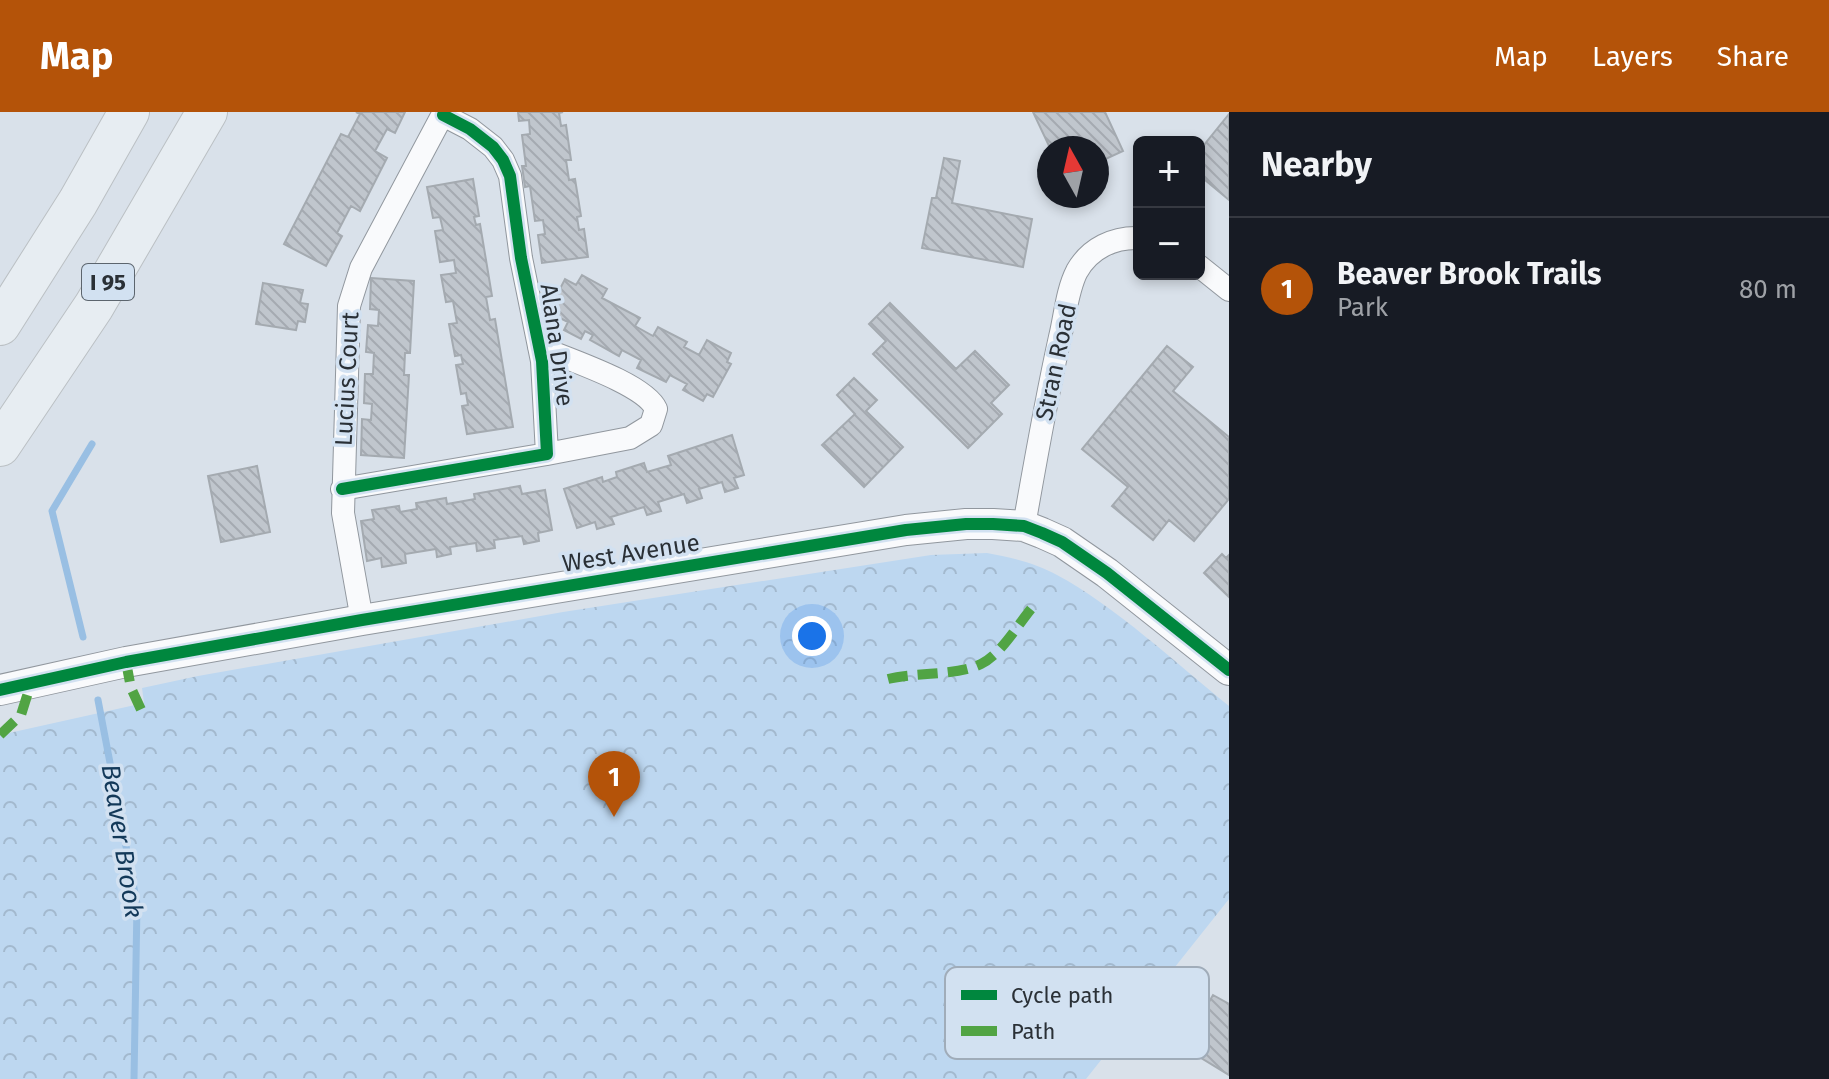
<!DOCTYPE html>
<meta charset="utf-8">
<style>
body{margin:0;font-family:"Fira Sans",sans-serif;background:#20242c;color:#f1f3f6}
.controls{position:absolute;right:24px;top:24px;display:grid;overflow:hidden;border-radius:12px;box-shadow:0 4px 12px #0003}
.controls button{width:72px;height:72px;display:grid;place-items:center;padding:0;border:0;border-bottom:2px solid #363941;background:#171b24;color:#f1f3f6;font:40px sans-serif}
.compass{position:absolute;left:1037px;top:24px;width:72px;height:72px;border-radius:50%;background:#171b24;box-shadow:0 4px 12px #0003;rotate:352deg}
.you{position:absolute;left:812px;top:524px;width:28px;height:28px;margin:-20px;border:6px solid #fff;border-radius:50%;background:#1a73e8;box-shadow:0 0 0 12px #1a73e833}
.badge{display:grid;place-items:center;width:52px;height:52px;border-radius:50%;background:#b45309;color:#fff;font-size:26px;font-weight:700}
.pin{position:absolute;translate:-50% -66px;filter:drop-shadow(0 2px 4px #0008)}
.pin::after{content:'';position:absolute;top:42px;width:28px;height:24px;background:inherit;clip-path:polygon(0 0,100% 0,50% 100%)}
.list{margin:0;padding:0;list-style:none}
h2{display:flex;justify-content:space-between;align-items:center;height:104px;margin:0;padding:0 32px;font-size:34px}
h2 small{font-size:26px;font-weight:400;color:#9ea1a6}
.list li{display:grid;grid-template-columns:52px 1fr auto;gap:24px;align-items:center;box-sizing:border-box;height:144px;padding:0 32px;border-top:2px solid #363941}
.list b{display:block;font-size:30px;white-space:nowrap}
.list p{margin:0;font-size:26px;white-space:nowrap;color:#9ea1a6}
.list em{font-size:26px;font-style:normal;color:#9ea1a6}
.map{position:relative;flex:none;width:1229px;height:967px;overflow:hidden}
header{display:flex;align-items:center;gap:48px;box-sizing:border-box;height:112px;padding:0 40px;background:#b45309;color:#fff}
header strong{font-size:38px}
nav{display:flex;gap:44px;margin-inline-start:auto;font-size:28px}
main{display:flex}
aside{flex:1;background:#171b24}
.map>svg:first-child{display:block}
</style>
<header>
<strong>Map</strong>
<nav><a>Map</a><a>Layers</a><a>Share</a></nav>
</header>
<main>
<div class="map">
<svg width="1229" height="967" viewBox="0 0 1229 967">
<defs>
<pattern id="park-crowns" width="20" height="18" patternUnits="userSpaceOnUse" patternTransform="scale(2)"><rect width="20" height="18" fill="#bdd7f0"/><path d="M2 6a3 3 0 1 1 6 0M12 15a3 3 0 1 1 6 0" fill="none" stroke="#a3b9ce"/></pattern>
<pattern id="building-back-hatch" width="6" height="6" patternUnits="userSpaceOnUse" patternTransform="scale(2)"><rect width="6" height="6" fill="#c0c6cd"/><path d="M-1 5l2 2M0 0l6 6M5-1l2 2" fill="none" stroke="#a5aab1"/></pattern>
</defs>
<rect width="100%" height="100%" fill="#d9e1ea"/>
<!-- park -->
<path fill="url(#park-crowns)" d="M987,441C1010,445 1036,451 1057,463C1115,494 1177,552 1229,594V787L1086,967H0V623L144,591L142,576L198,564L563,500L931,443Z"/>
<g fill="none" stroke-linecap="round" stroke-linejoin="round">
<!-- stream -->
<path stroke="#99bfe3" stroke-width="7" d="M83,525L52,399L92,332
M98,588L137,792L134,967"/>
</g>
<!-- building -->
<path fill="url(#building-back-hatch)" stroke="#a4aab0" stroke-width="2" d="M356,0H405L395,21L387,17L375,39L387,46L360,99L351,94L337,121L342,124L326,154L284,132L341,22L348,25L360,2Z
M518,0H563L559,1L561,14L566,13L571,48H566L569,68L575,67L581,104L577,105L579,118L584,117L588,145L542,151L538,123L545,122L543,108L535,109L530,74L525,75L522,54H526L522,23L530,22L529,8L519,9Z
M1033,0H1105L1123,39L1097,51V36H1050Z
M1229,2V88L1199,63V56L1204,51L1199,47V39Z
M944,46L960,49L952,91L1032,107L1023,155L922,136L932,86H936Z
M473,67L479,104L474,105L476,113L480,112L492,184L486,185L490,208L495,207L513,315L467,322L462,294L468,293L466,281L461,282L456,253L463,252L461,243L455,244L449,212L457,211L453,189L446,190L441,163L456,161L454,148L440,150L435,119L443,118L440,105L433,106L427,75Z
M582,163L607,177L602,186L640,206L635,214L653,224L658,215L687,230L684,235L699,243L707,228L731,241L727,250L731,252L713,285L707,282L703,289L683,278L687,272L670,263L666,270L637,256L641,248L622,238L619,244L590,228L593,223L585,219L581,227L564,218L568,210L548,200L565,167L576,173Z
M371,166L414,169L410,241H405L404,263H409L404,346L361,343L362,307L371,308L372,292L364,291L365,262H373L374,241L366,240L368,213L378,214L379,198L370,197Z
M263,171L303,178L300,191L308,192L305,210L298,209L296,218L256,212Z
M890,191L956,257L975,239L1009,273L991,291L1002,302L968,336L873,242L886,229L869,212Z
M1167,234L1193,255L1173,279L1229,325V387L1194,429L1169,408L1153,428L1112,394L1128,375L1082,337Z
M854,266L877,288L866,299L903,335L864,375L822,333L855,302L837,283Z
M732,323L744,363L734,366L738,376L725,380L722,370L699,377L702,386L687,391L684,382L658,390L661,399L647,403L644,395L611,405L614,412L597,417L595,410L577,416L564,377L602,365L603,370L617,365L616,360L644,351L647,360L671,353L668,344Z
M257,354L270,420L221,430L208,364Z
M520,374L522,382L545,378L552,418L538,421L539,429L524,432L522,424L494,428L495,436L477,439L476,431L450,435L451,442L437,445L436,437L405,442L406,451L382,455L381,446L367,449L361,409L374,407L372,398L399,394L400,400L417,397L416,391L446,386L447,392L475,387L474,382Z
M1222,442L1226,446L1229,443V485L1204,461Z
M1213,883L1229,892V963L1183,935Z"/>
<g fill="none" stroke-linecap="round" stroke-linejoin="round">
<defs>
<path id="street" d="M1199,154L1229,178
M539,235C567,247 645,272 656,297L651,313L630,326L547,342
M342,377L547,342L542,249L521,146L510,64L503,48L493,35L470,17L443,3
M1024,414C1035,351 1046,288 1060,225C1065,205 1067,178 1077,159C1090,136 1114,125 1139,126
M362,508L343,401L349,194L361,156L444,0"/>
<path id="secondary" d="M0,578L126,550L362,508L906,418L966,412H993L1024,414L1042,421L1062,430L1107,461L1229,558"/>
<path id="highway" d="M0,213L78,90L129,0
M0,334L94,194L207,0"/>
</defs>
<!-- street casing -->
<use href="#street" stroke="#91979e" stroke-width="24"/>
<!-- secondary casing -->
<use href="#secondary" stroke="#91979e" stroke-width="32"/>
<!-- highway casing -->
<use href="#highway" stroke="#bbc0c4" stroke-width="42"/>
<!-- street -->
<use href="#street" stroke="#f9fafc" stroke-width="22"/>
<!-- secondary -->
<use href="#secondary" stroke="#f9fafc" stroke-width="30"/>
<!-- highway -->
<use href="#highway" stroke="#e7edf2" stroke-width="40"/>
<!-- quiet -->
<path stroke="#51a444" stroke-width="10" stroke-dasharray="20 10" stroke-linecap="butt" d="M126,550L131,576L144,604
M888,567C916,560 956,564 981,552C1001,542 1017,514 1031,497
M0,623L21,603L31,571"/>
<defs>
<path id="cycleway" d="M342,377L547,342L542,249L521,146L510,64L503,48L493,35L470,17L443,3
M0,578L126,550L362,508L906,418L966,412H993L1024,414L1042,421L1062,430L1107,461L1229,558"/>
</defs>
<!-- cycleway casing -->
<use href="#cycleway" stroke="#d2e1f1" stroke-width="17"/>
<!-- cycleway -->
<use href="#cycleway" stroke="#00873e" stroke-width="12"/>
</g>
<g text-anchor="middle" dominant-baseline="central" stroke-width="7" stroke-linejoin="round" paint-order="stroke">
<!-- shield labels -->
<rect fill="#d2e1f1" stroke="#5c656e" stroke-width="2" x="82" y="152" width="52" height="36" rx="6"/>
<g font-size="22" font-weight="bold" fill="#2a3036">
<text x="108" y="170">I 95</text>
</g>
<!-- street labels -->
<g font-size="24" fill="#2a3036" stroke="#d2e1f1">
<text transform="translate(557 233) rotate(82)">Alana Drive</text>
<text transform="translate(1056 250) rotate(-78)">Stran Road</text>
<text transform="translate(347 267) rotate(-87)">Lucius Court</text>
<text transform="translate(631 441) rotate(-9)">West Avenue</text>
</g>
<!-- water labels -->
<g font-size="26" font-style="italic" fill="#133959" stroke="#d2e1f1">
<text transform="translate(122 729) rotate(81)">Beaver Brook</text>
</g>
</g>
<!-- legend -->
<rect x="945" y="855" width="264" height="92" rx="12" fill="#d2e1f1" stroke="#a0acb9" stroke-width="2"/>
<rect x="961" y="878" width="36" height="10" fill="#00873e"/>
<rect x="961" y="914" width="36" height="10" fill="#51a444"/>
<g font-size="22" fill="#2a3036">
<text x="1011" y="891">Cycle path</text>
<text x="1011" y="927">Path</text>
</g>
</svg>
<div class="controls">
<button>+</button>
<button>−</button>
</div>
<svg class="compass" viewBox="-18 -18 36 36"><path d="M0-13l5 13h-10z" fill="#e53935"/><path d="M0 13l5-13h-10z" fill="#9ea1a6"/></svg>
<div class="you"></div>
<div class="pin badge" style="left:614px;top:705px">1</div>
</div>
<aside>
<h2>Nearby<small></small></h2>
<ul class="list">
<li><span class="badge">1</span><div><b>Beaver Brook Trails</b><p>Park</p></div><em>80 m</em></li>
</ul>
</aside>
</main>
